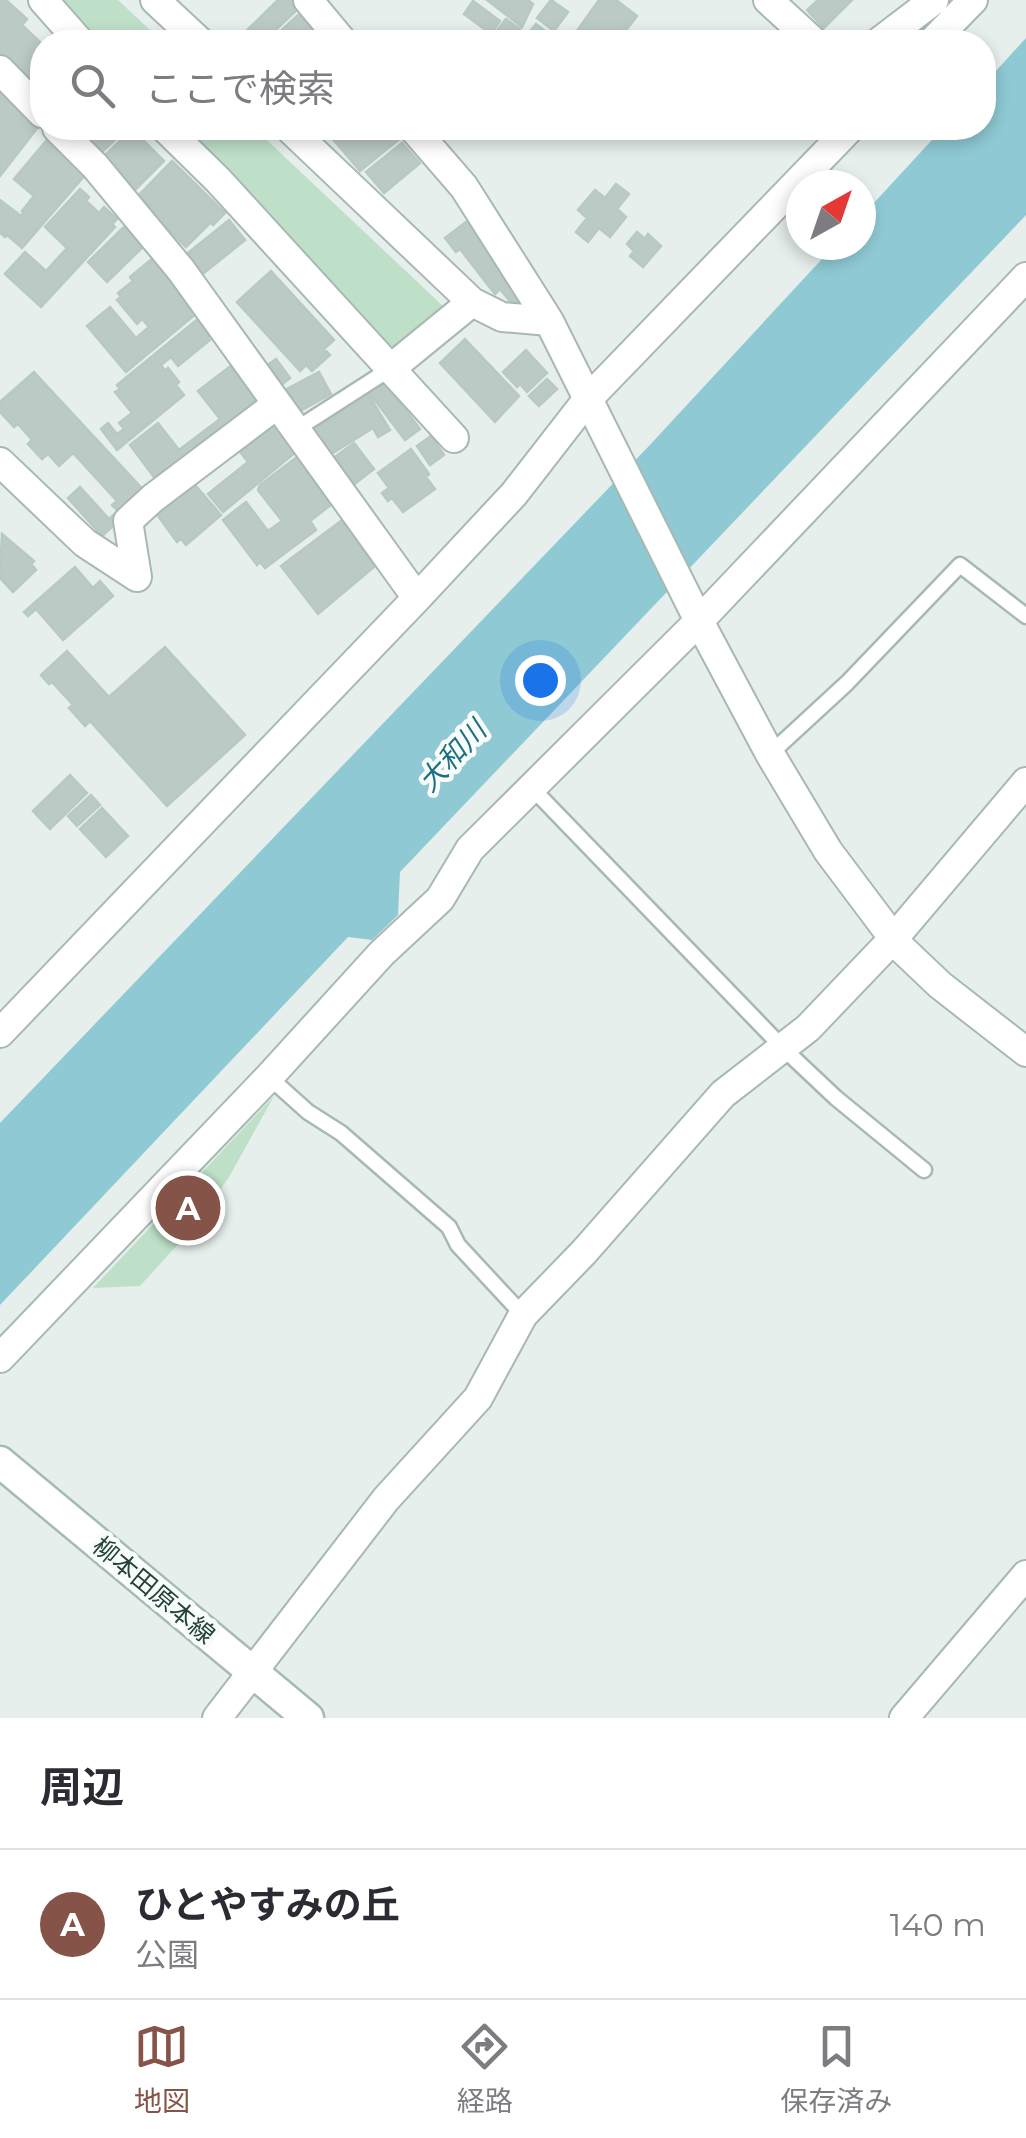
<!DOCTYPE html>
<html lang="ja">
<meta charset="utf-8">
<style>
body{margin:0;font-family:Montserrat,"Noto Sans JP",sans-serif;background:#f7f7f7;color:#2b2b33}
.compass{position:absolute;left:786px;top:170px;width:90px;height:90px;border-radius:50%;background:#fff;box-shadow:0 5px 15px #0003;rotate:40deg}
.you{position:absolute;left:540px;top:680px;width:35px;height:35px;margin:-25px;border:8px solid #fff;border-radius:50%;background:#1a73e8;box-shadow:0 0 0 15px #1a73e833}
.badge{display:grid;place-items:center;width:65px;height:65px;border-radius:50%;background:#855347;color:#fff;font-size:32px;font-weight:700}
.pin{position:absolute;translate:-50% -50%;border:5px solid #fff;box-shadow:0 2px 10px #0006}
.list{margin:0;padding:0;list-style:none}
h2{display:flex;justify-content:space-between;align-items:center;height:130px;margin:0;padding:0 40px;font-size:42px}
h2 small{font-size:32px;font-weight:400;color:#7c7c81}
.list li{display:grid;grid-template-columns:65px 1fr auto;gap:30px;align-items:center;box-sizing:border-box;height:150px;padding:0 40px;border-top:2px solid #e1e1e2}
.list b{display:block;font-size:38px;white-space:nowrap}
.list p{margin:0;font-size:32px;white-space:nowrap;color:#7c7c81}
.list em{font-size:32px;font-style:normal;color:#7c7c81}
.icon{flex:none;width:55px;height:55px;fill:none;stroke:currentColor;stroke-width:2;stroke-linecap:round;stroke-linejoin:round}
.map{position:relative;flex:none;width:1026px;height:1718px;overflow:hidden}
.search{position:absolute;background:#fff;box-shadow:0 5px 15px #0003;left:30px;right:30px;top:30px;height:110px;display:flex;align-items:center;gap:25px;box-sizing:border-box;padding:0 35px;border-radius:40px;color:#7c7c81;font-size:38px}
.sheet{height:280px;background:#fff}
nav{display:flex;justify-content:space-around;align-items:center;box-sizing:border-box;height:140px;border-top:2px solid #e1e1e2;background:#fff;font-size:28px;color:#7c7c81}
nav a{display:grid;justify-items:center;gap:5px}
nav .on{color:#855347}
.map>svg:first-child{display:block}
</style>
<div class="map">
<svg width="1026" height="1718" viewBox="0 0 1026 1718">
<rect width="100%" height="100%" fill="#e6efeb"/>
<!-- green -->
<path fill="#bfe0c8" d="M52,0H118L163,42H88Z
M170,128H254L444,307L390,357Z
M274,1096L229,1177L192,1229L140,1286L93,1288Z"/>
<!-- water -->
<path fill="#8ec9d4" d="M1026,38V215L400,872L398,915L372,940L348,937L0,1305V1123L648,447L835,245H861V217L943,128H984V84Z"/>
<!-- building -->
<path fill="#bbcac4" stroke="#b8c9c2" stroke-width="2.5" d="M0,0H6L27,19L22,25L42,44V100L0,57Z
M278,0H292L299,8L263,42H235Z
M487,0H528L533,4L522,27Z
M551,0L568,12L554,31L537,18Z
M599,0H616L637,16L620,38L623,41L569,42Z
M818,0H852L824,28L807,10Z
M473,1L500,21L491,34L464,14Z
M298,15L328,39L325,42H269Z
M506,19L520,29L510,42H502L493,36Z
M536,24L560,42H521Z
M0,88L42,122L0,176Z
M91,128H127L97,157L79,139Z
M332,128H396L403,136L360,171L327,132Z
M132,129L164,161L132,193L100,160Z
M46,141L85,175L22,248L7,235L5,237L0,233V200L21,216L24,212L22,211L34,196L14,179Z
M402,143L420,163L384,193L366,172Z
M172,161L225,213L213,225L211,222L186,247L152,214L154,211L139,195Z
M616,184L629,194L617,209L626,217L610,237L599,228L588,242L576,232L587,218L578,210L595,190L605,198Z
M80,189L89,197L86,201L99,213L104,207L117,219L112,224L115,227L41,307L5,274L25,252L46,271L67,248L45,227Z
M470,219L528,292L513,305L500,289L495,294L460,249L456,252L445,238Z
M131,220L150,240L107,282L88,262Z
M229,220L245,240L199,277L183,257Z
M637,232L645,239L648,234L661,246L643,267L630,256L634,251L627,244Z
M153,258L198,312L126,372L87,326L110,307L136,338L149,327L142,319L137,324L117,300L121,297L118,293L133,281L130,277Z
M271,271L334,340L324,349L330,355L312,371L306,365L300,371L237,302Z
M204,314L218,330L208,338L210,340L178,366L171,357L161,365L165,371L168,368L179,382L176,385L184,395L117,450L101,429L108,423L117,434L124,429L119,423L132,413L115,392L120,389L117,385Z
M465,339L519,396L495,422L440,363Z
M526,350L547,373L527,392L520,384L517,387L503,372Z
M276,359L290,378L279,387L265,367Z
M232,365L254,393L271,402L160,485L130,445L158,423L179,450L220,419L198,391Z
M34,372L148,495L102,536L68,498L80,487L109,519L118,511L112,505L117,501L73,453L59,466L48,454L42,459L28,444L32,440L18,424L14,427L0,412V402Z
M319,372L331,394L300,411L287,389Z
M547,379L557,389L539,406L529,396Z
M383,380L420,429L405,440L368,391Z
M365,389L390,430L378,437L373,428L328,456L308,423Z
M269,416L297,451L223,512L208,494L248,462L234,444Z
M431,436L444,455L430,465L417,446Z
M354,443L374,469L348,489L328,462Z
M411,449L429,474L426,477L435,489L403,512L392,498L388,501L382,493L389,488L378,473Z
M297,457L332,504L310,521L316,530L265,568L260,562L257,565L223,520L246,502L268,531L282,521L258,490L260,485Z
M189,478L221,515L186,545L181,539L177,542L153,509Z
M341,521L361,541L358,543L375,566L318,614L281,566Z
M2,534L34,561L31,564L36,570L13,592L0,578Z
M75,567L93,588L100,581L113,596L63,640L36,609L28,616L24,612Z
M165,647L245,735L167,806L90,721L85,726L69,708L73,705L52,682L49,684L41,675L67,651L109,697Z
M70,775L87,793L50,829L33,811Z
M91,795L100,805L77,826L68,816Z
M102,808L128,836L106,857L80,829Z"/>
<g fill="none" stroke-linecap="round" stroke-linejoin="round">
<defs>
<path id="service" d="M295,430L390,369
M770,754L847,683L960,565L1026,616
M531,787L784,1049L836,1098L924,1170
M269,1077L308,1112L341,1133L449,1227L458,1245L523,1315"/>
<path id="minor" d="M43,0L80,42
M155,0L200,42
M308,0L343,42
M768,0L814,42
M879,42L934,0
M932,42L973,0
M0,70L42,113
M57,128L95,166L181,270L417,598
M165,128L218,180L454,438
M289,128L472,302L502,317L549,321
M413,128L464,187L549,321L699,621L770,754L828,851L900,947L940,985L1026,1052
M390,369L472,302
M0,462L85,543L137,577
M137,577L128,521L153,498L276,405
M0,1033L417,598L514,494L587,400L850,128
M0,1358L269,1077L382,953L440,899L470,849L699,621L1026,277
M217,1718L386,1499L478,1398L523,1315L584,1252L723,1094L808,1028L894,938L1026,782
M904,1718L1026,1575"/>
<path id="secondary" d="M0,1462L308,1718"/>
</defs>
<!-- service casing -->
<use href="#service" stroke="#a8b8b2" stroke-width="19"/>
<!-- minor casing -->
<use href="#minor" stroke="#a8b8b2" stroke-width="32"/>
<!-- secondary casing -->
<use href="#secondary" stroke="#a4bbb3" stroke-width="35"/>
<!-- service -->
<use href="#service" stroke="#fff" stroke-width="14"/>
<!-- minor -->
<use href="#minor" stroke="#fff" stroke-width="28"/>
<!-- secondary -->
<use href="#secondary" stroke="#fff" stroke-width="30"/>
</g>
<g text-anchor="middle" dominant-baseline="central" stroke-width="9" stroke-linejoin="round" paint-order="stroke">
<!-- street labels -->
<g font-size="25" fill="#24423a" stroke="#f7fbf9">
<text transform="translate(154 1590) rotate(40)">柳本田原本線</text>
</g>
<!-- water labels -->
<g font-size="28" font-style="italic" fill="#1c6f80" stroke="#f7fbf9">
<text transform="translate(452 756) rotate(-47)">大和川</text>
</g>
</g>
</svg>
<svg class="compass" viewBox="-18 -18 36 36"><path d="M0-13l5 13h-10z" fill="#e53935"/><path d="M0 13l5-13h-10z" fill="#7c7c81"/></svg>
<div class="you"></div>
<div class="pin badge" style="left:188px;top:1208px">A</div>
<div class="search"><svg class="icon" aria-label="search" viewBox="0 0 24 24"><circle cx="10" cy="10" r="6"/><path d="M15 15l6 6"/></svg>ここで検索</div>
</div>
<section class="sheet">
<h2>周辺<small></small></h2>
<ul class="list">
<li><span class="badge">A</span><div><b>ひとやすみの丘</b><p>公園</p></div><em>140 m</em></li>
</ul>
</section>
<nav>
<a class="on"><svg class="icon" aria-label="map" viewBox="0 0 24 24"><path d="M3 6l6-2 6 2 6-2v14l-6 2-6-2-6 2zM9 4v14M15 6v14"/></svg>地図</a>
<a><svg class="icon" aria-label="directions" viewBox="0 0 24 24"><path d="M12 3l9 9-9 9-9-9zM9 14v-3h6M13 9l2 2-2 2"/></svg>経路</a>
<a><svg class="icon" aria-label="saved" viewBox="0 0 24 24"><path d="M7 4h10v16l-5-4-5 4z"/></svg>保存済み</a>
</nav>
